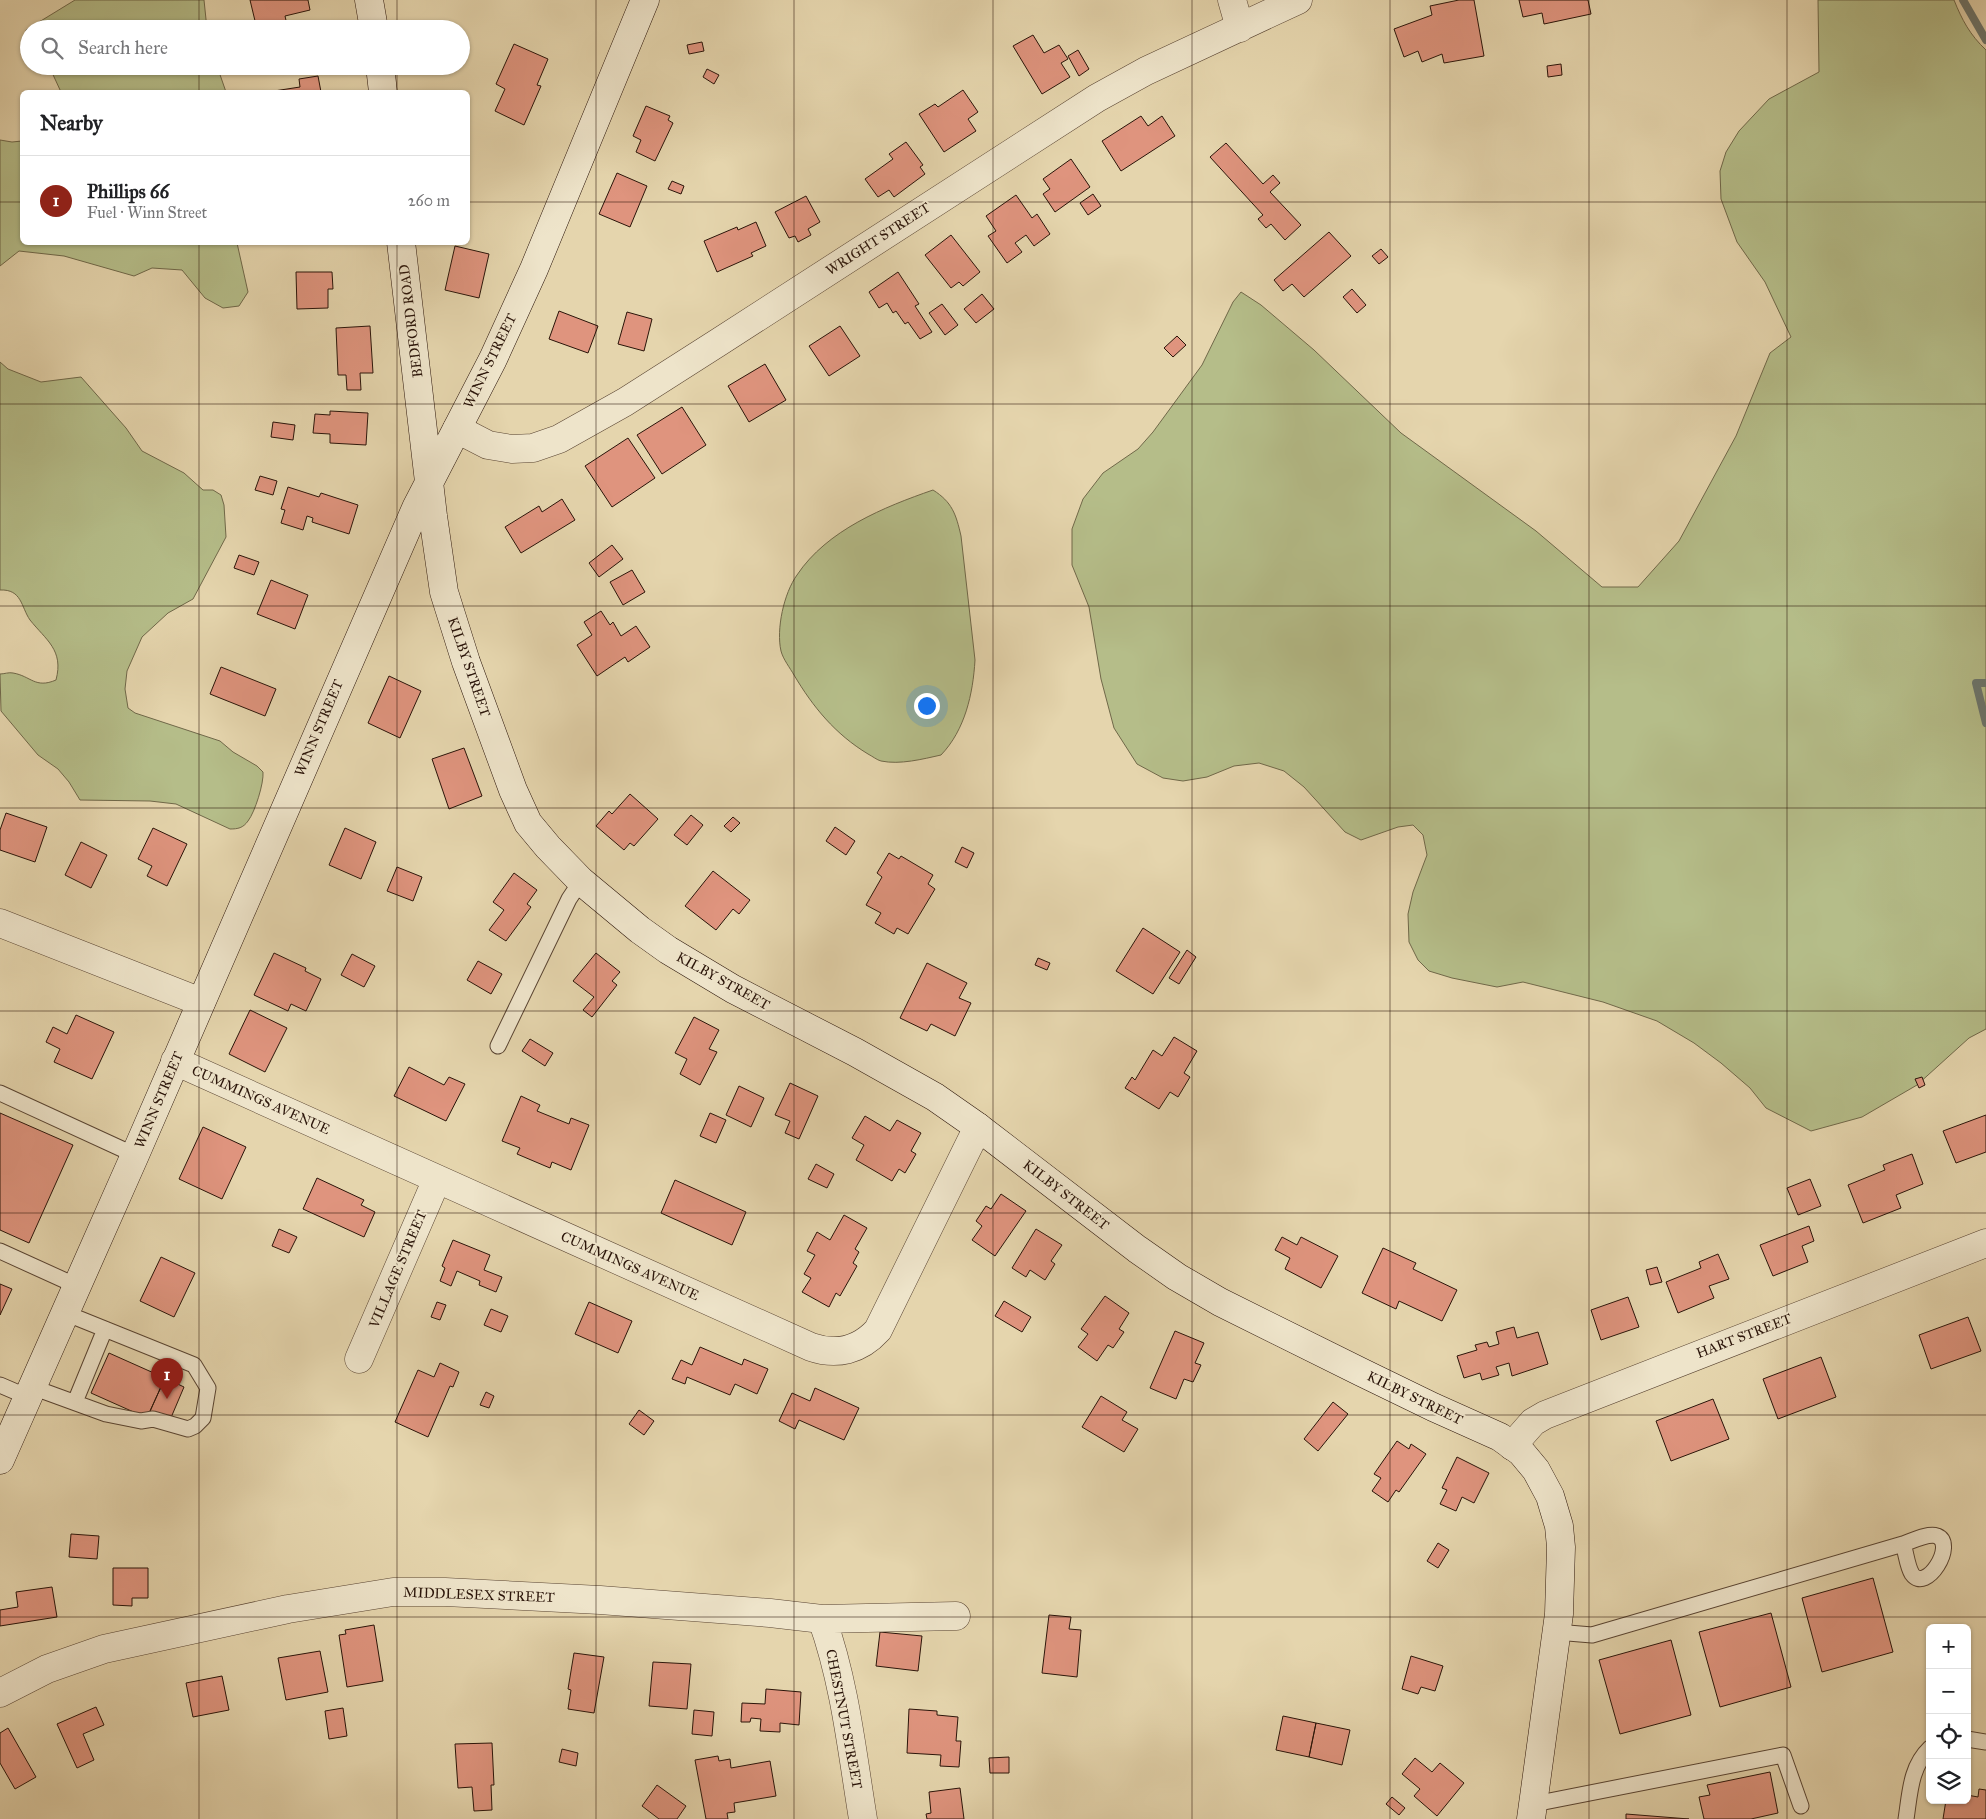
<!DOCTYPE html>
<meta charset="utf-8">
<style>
body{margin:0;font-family:"IM FELL Great Primer",serif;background:#f6f6f6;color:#202124}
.controls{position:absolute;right:15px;bottom:15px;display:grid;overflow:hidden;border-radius:8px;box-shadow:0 1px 4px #0004}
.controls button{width:45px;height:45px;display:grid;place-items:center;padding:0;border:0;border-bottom:1px solid #e0e0e0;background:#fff;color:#202124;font:25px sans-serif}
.you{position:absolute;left:926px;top:705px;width:18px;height:18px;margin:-12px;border:4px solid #fff;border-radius:50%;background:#1a73e8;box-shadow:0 0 0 8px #1a73e833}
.badge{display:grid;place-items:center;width:32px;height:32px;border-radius:50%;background:#8f2418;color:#fff;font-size:16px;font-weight:700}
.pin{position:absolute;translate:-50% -41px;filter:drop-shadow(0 1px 2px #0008)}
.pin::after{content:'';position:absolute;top:26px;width:18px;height:15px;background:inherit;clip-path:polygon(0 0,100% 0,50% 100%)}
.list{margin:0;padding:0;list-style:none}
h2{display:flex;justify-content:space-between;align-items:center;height:65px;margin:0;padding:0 20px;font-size:21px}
h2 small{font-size:16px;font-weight:400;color:#757577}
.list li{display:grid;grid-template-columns:32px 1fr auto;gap:15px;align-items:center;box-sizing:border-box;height:90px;padding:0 20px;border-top:1px solid #e0e0e0}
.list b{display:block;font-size:19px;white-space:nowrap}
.list p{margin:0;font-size:16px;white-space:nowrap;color:#757577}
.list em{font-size:16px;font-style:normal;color:#757577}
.icon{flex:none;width:28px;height:28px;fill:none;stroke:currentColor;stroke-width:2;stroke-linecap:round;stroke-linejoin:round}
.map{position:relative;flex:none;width:1986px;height:1819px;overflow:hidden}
.search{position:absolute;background:#fff;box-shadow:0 1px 4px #0004;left:20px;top:20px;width:450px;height:55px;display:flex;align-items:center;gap:12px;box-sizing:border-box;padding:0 18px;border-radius:28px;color:#757577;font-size:19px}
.panel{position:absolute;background:#fff;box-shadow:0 1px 4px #0004;left:20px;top:90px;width:450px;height:155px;border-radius:8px}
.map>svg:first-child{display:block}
</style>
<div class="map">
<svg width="1986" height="1819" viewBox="0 0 1986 1819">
<rect width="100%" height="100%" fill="#e5d5ad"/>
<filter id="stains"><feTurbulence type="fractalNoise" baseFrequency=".004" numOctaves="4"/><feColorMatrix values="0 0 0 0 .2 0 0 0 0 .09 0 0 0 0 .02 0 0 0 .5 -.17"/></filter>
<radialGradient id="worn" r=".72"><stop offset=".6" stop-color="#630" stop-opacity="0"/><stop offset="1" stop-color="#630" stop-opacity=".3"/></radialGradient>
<!-- green -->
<path fill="#b5bd89" stroke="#706849" d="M75,0H204L207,29H29V41L26,39V30Z
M1818,0H1954C1962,20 1970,35 1986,50V1029L1969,1038L1917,1085L1862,1117L1811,1131L1766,1108L1750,1088L1721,1063L1694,1043L1657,1021L1603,1002L1523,982L1497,987L1452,978L1429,971L1418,960L1409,942L1408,914L1413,892L1427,855L1423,835L1413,825L1398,827L1361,840L1345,832L1304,787L1284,771L1259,763L1234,766L1207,777L1183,781L1163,778L1137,764L1114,728L1101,679L1089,607L1072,565V529L1083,499L1103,473L1138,449L1153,432L1202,365L1233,302L1241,292L1261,305L1314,350L1401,433L1536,531L1602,587H1638L1679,541L1736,436L1770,353L1791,337L1765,282L1737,242L1721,199L1720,171L1726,152L1739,131L1769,99L1819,72Z
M49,66H217L226,92H61Z
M0,140L12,142L22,141V242L237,243L248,292L239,306L223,308L205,298L182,270L152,268L134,276L64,256L19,251L0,266Z
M0,362L8,369L41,382L81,377L126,428L142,451L184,473L203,490H213L221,495L224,505L226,537L193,599L168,613L142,637L127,671L125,689L128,708L135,713L220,741L233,752L257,766L263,772C264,783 255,812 248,821C243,828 238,829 230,829L176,804L150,801L80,800L69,782L58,769L38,755L1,711L0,674C4,674 9,672 13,673C31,676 35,689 56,680C64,650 46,640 30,620C21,607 22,589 0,590Z
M933,490C952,502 956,514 961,536L975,660C973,694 965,730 941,755C923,759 900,765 881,761C877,760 872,756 868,754C835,734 813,707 794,675C790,668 783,659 781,651C776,629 784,593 797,575C827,530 884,507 933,490Z"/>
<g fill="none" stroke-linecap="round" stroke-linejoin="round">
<!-- stream -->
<path stroke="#6b766e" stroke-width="8" d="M1963,0L1986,40
M1986,683H1976L1986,723"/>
</g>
<!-- building -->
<path fill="#df947e" stroke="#2a1409" d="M250,0H308L310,10L285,16L288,29H274L272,21L256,25Z
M1459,0H1474L1484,56L1444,63L1442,54L1422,62L1418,51L1404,57L1394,29L1432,15L1430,6Z
M1519,0H1588L1591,14L1544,24L1542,13L1523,17Z
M1033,35L1044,53L1059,45L1068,59L1061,63L1070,77L1042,94L1013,46Z
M702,42L704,51L689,54L687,45Z
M514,44L548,59L537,85L541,86L524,125L495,111L505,89L496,84Z
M1078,50L1089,69L1079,76L1068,56Z
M1561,64L1562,75L1548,77L1547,66Z
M707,69L719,75L714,84L703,77Z
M318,76L321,92H275L274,91L300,87L299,79Z
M963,90L978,112L968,119L976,131L944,152L919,114L935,104L938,107Z
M646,106L670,116L668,120L673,123L655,161L636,152L641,140L633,136Z
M1141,116L1148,126L1162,116L1175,136L1121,171L1102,141Z
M906,142L923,165L920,167L925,174L894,197L889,190L878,197L865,179L893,159L889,154Z
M1226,143L1263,184L1273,175L1280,183L1270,192L1301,225L1285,240L1271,224L1266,228L1258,219L1263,215L1210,157Z
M1071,159L1090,187L1055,212L1043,194L1050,189L1043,179Z
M617,173L647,186L630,227L599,214Z
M672,181L684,186L681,194L668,189Z
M1093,194L1101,206L1088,215L1080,203Z
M1016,195L1032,218L1037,214L1050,234L1034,246L1026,235L1015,243L1022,252L1007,263L988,236L996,231L986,216Z
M806,196L820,222L808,229L811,235L798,242L795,236L789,238L775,212Z
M756,222L766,246L751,253L753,256L717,272L704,241L737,227L738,230Z
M1329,232L1351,256L1304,297L1292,284L1283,291L1274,280Z
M951,235L980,272L963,286L959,282L951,288L925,255Z
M455,246L489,254L479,298L445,290Z
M1381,249L1388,257L1379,264L1372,256Z
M296,272H332L333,289H328V308L297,309Z
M898,272L919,304L915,306L932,332L920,339L908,322L905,324L896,311L893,313L887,303L879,308L869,292Z
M1352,289L1366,305L1357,313L1343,297Z
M982,294L994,309L976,323L964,309Z
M942,304L958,325L945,335L929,313Z
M559,311L598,326L588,353L549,339Z
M627,312L652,319L644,351L618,344Z
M370,326L373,373H360L361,390H347L346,375H338L336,328Z
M840,326L860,356L829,376L809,346Z
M1177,336L1186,345L1173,357L1164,348Z
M765,364L786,400L749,422L728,386Z
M682,407L706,445L662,474L637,435Z
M330,411L368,413L366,445L330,443V434L313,433L315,414L330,415Z
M273,422L295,425L293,440L271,437Z
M628,438L655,478L612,507L585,466Z
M260,476L277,481L273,495L255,490Z
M288,487L319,497L321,493L358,505L349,534L312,522L313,518L307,516L303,530L281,523L285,510L281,509Z
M562,499L575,520L521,553L505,527L539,506L542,512Z
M612,545L623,559L599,577L589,563Z
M239,555L259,562L254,575L234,568Z
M632,570L645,592L623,605L610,582Z
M271,580L308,595L295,629L257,614Z
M601,611L610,625L613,622L621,636L636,626L650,647L628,662L625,657L597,676L577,645L592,635L584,622Z
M221,667L276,689L265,716L210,694Z
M389,676L421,691L400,738L368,723Z
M464,748L482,796L449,809L432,759Z
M630,794L658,819L634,846L630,843L624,850L596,826L609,811L612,814Z
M6,813L47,827L35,862L0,850V830Z
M691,815L703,825L687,845L674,835Z
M733,817L740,823L731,832L724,826Z
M835,827L855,841L846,855L826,841Z
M153,828L187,844L167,886L147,876L152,866L138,859Z
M345,828L376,842L361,879L329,865Z
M81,842L107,855L91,888L65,875Z
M962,847L974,853L967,868L955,862Z
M889,853L899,859L901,856L933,875L928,884L935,889L908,934L897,928L894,934L875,923L881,913L866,905L882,877L877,873Z
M397,867L422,877L413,901L387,891Z
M713,871L750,900L739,914L733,909L716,930L685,906Z
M514,873L537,890L527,904L531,907L506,941L489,930L504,910L493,902Z
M1143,928L1180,952L1153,994L1116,971Z
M1187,950L1196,957L1179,984L1169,978Z
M274,953L306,968L305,971L321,979L306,1011L291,1004L288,1011L254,995Z
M596,953L620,972L612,981L617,985L592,1017L583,1010L594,997L573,981Z
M352,954L375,966L364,987L341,975Z
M1038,958L1050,963L1047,970L1035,965Z
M478,961L502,974L491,994L467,980Z
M927,963L967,983L959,998L971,1003L955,1036L931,1024L927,1031L900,1018Z
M250,1010L287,1028L265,1072L229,1054Z
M76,1015L114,1032L92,1079L54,1062L60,1049L46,1042L53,1027L67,1034Z
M694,1017L719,1030L709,1049L717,1052L700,1085L680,1074L687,1059L675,1053Z
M1174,1037L1197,1051L1184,1073L1190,1077L1178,1097L1170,1092L1159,1109L1125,1088L1132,1077L1135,1080L1153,1050L1162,1056Z
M530,1039L553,1053L545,1066L522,1051Z
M409,1067L444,1085L449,1077L465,1084L446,1121L394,1096Z
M1922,1077L1925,1085L1919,1088L1915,1079Z
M790,1083L818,1096L799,1139L785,1133L790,1121L775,1115Z
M739,1086L764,1098L751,1127L726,1115Z
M521,1096L540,1105L537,1111L569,1124L571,1118L589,1125L571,1170L552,1162L550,1168L517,1154L520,1148L502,1141Z
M0,1113L73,1145L29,1243L0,1230Z
M710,1113L726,1120L716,1143L700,1136Z
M1986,1115V1152L1956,1163L1943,1131Z
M865,1116L890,1131L897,1120L921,1133L911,1151L916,1154L905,1173L899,1169L892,1181L856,1160L864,1145L852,1138Z
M203,1127L246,1147L222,1199L179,1179Z
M1912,1154L1923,1184L1896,1195L1901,1208L1863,1223L1848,1185L1885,1170L1883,1165Z
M816,1164L834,1174L827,1188L808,1179Z
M317,1178L364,1200L361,1205L375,1212L364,1237L303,1209Z
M1810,1179L1821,1206L1798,1215L1787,1188Z
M675,1180L746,1212L732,1245L661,1213Z
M1001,1194L1026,1211L995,1256L972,1240L982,1226L976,1221L986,1206L991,1209Z
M844,1215L867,1228L855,1249L859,1252L853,1263L857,1266L840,1296L836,1293L829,1307L802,1292L811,1278L804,1274L815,1255L807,1251L817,1232L830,1240Z
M1809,1226L1814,1241L1802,1246L1808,1262L1773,1276L1760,1245Z
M279,1229L297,1237L289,1253L272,1246Z
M1036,1229L1062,1245L1051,1261L1055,1264L1045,1280L1030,1270L1026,1277L1012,1268Z
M1282,1237L1297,1245L1301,1237L1338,1256L1321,1288L1285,1269L1290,1258L1275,1250Z
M453,1240L490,1255L484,1270L502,1277L496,1292L479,1285L480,1281L457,1271L451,1286L440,1281L445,1268L442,1266Z
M1383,1248L1416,1263L1413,1269L1457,1290L1442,1321L1399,1301L1396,1309L1362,1293Z
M1718,1254L1729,1279L1709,1286L1714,1298L1678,1313L1666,1282L1701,1268L1699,1262Z
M161,1257L195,1273L174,1317L140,1301Z
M1657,1267L1662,1282L1650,1285L1646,1270Z
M0,1284L12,1289L0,1315Z
M1105,1296L1129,1313L1119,1329L1124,1332L1113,1348L1108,1345L1097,1361L1078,1347L1088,1334L1081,1329Z
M1628,1297L1639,1327L1601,1340L1591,1310Z
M1004,1301L1031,1317L1022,1332L995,1316Z
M437,1302L446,1305L440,1320L431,1317Z
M589,1302L632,1321L618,1353L575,1334Z
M491,1309L508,1316L501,1332L484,1325Z
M1968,1317L1981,1351L1931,1369L1919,1335Z
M1514,1327L1517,1338L1538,1332L1548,1364L1512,1376L1509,1363L1496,1367L1499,1375L1482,1380L1480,1373L1464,1378L1457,1356L1477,1350L1475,1345L1487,1342L1489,1347L1499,1344L1496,1332Z
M1175,1331L1204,1343L1195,1363L1201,1365L1193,1382L1184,1379L1176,1399L1150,1388Z
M700,1347L742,1365L744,1359L768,1369L757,1394L735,1384L730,1395L687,1377L685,1384L672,1379L681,1360L692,1365Z
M109,1353L165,1378L147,1418L91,1393Z
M1821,1357L1836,1397L1778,1419L1763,1379Z
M440,1363L459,1372L453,1387L450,1386L428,1437L395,1422L418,1370L434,1377Z
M165,1378L184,1387L170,1420L150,1411Z
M815,1388L859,1408L844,1440L799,1420L795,1429L779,1421L792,1393L810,1401Z
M486,1392L494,1396L489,1408L480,1405Z
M1101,1396L1127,1412L1122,1420L1138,1429L1124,1452L1082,1427Z
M1713,1399L1729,1439L1671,1461L1656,1421Z
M1333,1402L1348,1414L1318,1451L1304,1439Z
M639,1410L654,1421L644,1435L629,1424Z
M1397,1441L1409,1449L1411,1444L1426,1454L1399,1492L1396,1490L1388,1502L1372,1491L1381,1478L1374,1474Z
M1457,1457L1489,1473L1474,1503L1462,1497L1456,1511L1440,1504L1447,1490L1442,1488Z
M71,1534L99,1536L97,1559L69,1557Z
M1438,1543L1449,1550L1438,1568L1427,1561Z
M113,1568H148V1598H132V1606L113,1605Z
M1873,1578L1893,1652L1822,1672L1802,1598Z
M52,1587L57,1617L0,1626V1610L18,1607L16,1592Z
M1771,1613L1791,1687L1720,1707L1699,1632Z
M1049,1615L1071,1617L1069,1629L1081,1630L1077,1677L1042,1673Z
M374,1625L383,1681L347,1687L339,1635L346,1634L345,1630Z
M880,1632L922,1636L918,1671L876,1666Z
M1671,1640L1691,1715L1620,1734L1599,1660Z
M320,1651L328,1692L286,1700L278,1658Z
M574,1653L604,1657L594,1713L568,1709L571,1690L568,1689Z
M1411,1656L1443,1666L1435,1691L1421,1687L1418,1694L1402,1689Z
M653,1662L691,1664L687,1709L649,1706Z
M222,1676L229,1710L193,1717L186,1683Z
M766,1689L801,1692L799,1725L780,1723V1732L760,1731L761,1719L751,1718L750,1722H741L742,1703L765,1704Z
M96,1707L104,1725L83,1734L94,1760L77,1768L57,1724Z
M343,1708L347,1736L329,1739L325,1711Z
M909,1709L937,1711V1715L958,1717L956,1741H961L959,1767L940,1766L941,1755L907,1753Z
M694,1710L714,1712L712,1736L692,1734Z
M1283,1716L1316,1723L1309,1757L1276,1750Z
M1316,1723L1350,1730L1342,1765L1309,1757Z
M8,1728L36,1777L15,1789L0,1763V1733Z
M492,1743L494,1785H491L492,1810L474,1811L472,1787L458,1788L455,1744Z
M562,1749L578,1753L576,1766L559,1762Z
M718,1756L719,1761L730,1759L731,1768L770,1761L776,1796L734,1803L735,1812L727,1813L728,1819H706L695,1760Z
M1009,1757V1773H990L989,1758Z
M1415,1758L1432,1772L1440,1763L1464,1783L1437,1816L1414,1796L1420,1789L1402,1774Z
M1770,1772L1778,1813L1751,1819H1704L1699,1797L1710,1795L1707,1785Z
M657,1785L686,1806L677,1819H659L642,1806Z
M960,1788L964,1819H927L926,1814L931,1813L929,1792Z
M1979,1789L1986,1790V1819H1943L1946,1800H1967V1795L1978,1797Z
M1392,1797L1405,1808L1399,1815L1386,1804Z
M1626,1814L1689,1819H1626Z"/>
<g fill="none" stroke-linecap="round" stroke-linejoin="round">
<defs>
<path id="lane" d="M498,1046L569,899L581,881
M0,1093L135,1155
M0,1251L77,1286
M0,1385L28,1397
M32,1387L106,1414L141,1421L153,1419L188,1429L195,1426L203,1418L208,1388L194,1365L65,1313
M75,1402L105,1329
M1556,1632L1592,1635L1903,1544C1912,1541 1928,1533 1937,1536C1957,1544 1926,1594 1912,1574C1907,1566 1906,1552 1903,1544
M1967,1739L1986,1742
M1534,1804L1783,1755L1801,1806
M1906,1819C1910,1794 1910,1767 1930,1748"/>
<path id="street" d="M1232,0L1240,28
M457,429L488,445L512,449L533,448L559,439L625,402L719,342L1097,98L1146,71L1298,0
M0,923L201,1002
M175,1061L811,1347C837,1356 860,1350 878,1330L978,1127
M359,1359L437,1179
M1512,1446L1533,1422L1545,1415L1986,1243
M822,1619C845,1683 852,1752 863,1819
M0,1693L47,1669L104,1649L288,1609L393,1592H445L600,1600L770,1613L822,1619L956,1616"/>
<path id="secondary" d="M369,0L374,29
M380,66L383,92
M401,242L433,516L444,592L466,662L513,790L528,823L548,847L581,881L640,930L668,950L733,989L855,1052L935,1097L978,1127L1137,1249L1177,1277L1220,1302L1361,1372L1433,1407L1500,1437L1521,1452L1536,1470L1550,1496L1559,1526L1561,1547L1559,1614L1531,1819
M0,1460L135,1155L416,508L493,359L534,269L645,0"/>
</defs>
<!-- lane casing -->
<use href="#lane" stroke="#594432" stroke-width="17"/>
<!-- street casing -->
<use href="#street" stroke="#594432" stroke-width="29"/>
<!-- secondary casing -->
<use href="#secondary" stroke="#2a1409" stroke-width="29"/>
<!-- lane -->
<use href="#lane" stroke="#eee4ca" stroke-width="15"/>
<!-- street -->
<use href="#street" stroke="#eee4ca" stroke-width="28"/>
<!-- secondary -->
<use href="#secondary" stroke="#eee4ca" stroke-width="28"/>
</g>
<!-- grid -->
<path fill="none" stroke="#2a1409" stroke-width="1" stroke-opacity="0.55" d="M199,0V29M397,0V29M596,0V1819M794,0V1819M993,0V1819M1192,0V1819M1390,0V1819M1589,0V1819M1787,0V1819M199,66V92M397,66V92M0,202H22M468,202H1986M199,242V1819M397,242V1819M0,404H1986M0,606H1986M0,808H1986M0,1011H1986M0,1213H1986M0,1415H1986M0,1617H1986"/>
<g text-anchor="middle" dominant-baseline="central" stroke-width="4" stroke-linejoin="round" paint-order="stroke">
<!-- street labels -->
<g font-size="14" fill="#2a1409" stroke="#eee4ca">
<text transform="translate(878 239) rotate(-33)">WRIGHT STREET</text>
<text transform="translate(411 321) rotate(-97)">BEDFORD ROAD</text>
<text transform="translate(490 361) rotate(-64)">WINN STREET</text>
<text transform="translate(469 667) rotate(71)">KILBY STREET</text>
<text transform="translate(319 728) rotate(-67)">WINN STREET</text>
<text transform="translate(723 981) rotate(29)">KILBY STREET</text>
<text transform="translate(159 1100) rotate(-67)">WINN STREET</text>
<text transform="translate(261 1100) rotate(24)">CUMMINGS AVENUE</text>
<text transform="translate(1066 1195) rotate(38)">KILBY STREET</text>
<text transform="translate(630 1266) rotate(24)">CUMMINGS AVENUE</text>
<text transform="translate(398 1269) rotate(-67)">VILLAGE STREET</text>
<text transform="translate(1744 1336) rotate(-21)">HART STREET</text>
<text transform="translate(1415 1398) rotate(26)">KILBY STREET</text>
<text transform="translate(479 1595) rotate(2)">MIDDLESEX STREET</text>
<text transform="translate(844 1719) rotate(79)">CHESTNUT STREET</text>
</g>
</g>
<rect width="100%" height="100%" filter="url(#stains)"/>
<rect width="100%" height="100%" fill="url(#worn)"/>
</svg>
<div class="controls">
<button>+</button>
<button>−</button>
<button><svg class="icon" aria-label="locate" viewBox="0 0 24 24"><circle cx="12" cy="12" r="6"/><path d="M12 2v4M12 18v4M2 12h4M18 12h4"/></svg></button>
<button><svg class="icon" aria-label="layers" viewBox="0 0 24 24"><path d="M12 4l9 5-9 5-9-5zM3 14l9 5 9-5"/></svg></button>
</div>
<div class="you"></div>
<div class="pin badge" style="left:167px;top:1399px">1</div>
<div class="search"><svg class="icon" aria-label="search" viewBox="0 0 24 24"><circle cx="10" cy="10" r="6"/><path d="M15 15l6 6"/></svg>Search here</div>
<section class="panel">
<h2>Nearby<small></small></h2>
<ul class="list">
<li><span class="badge">1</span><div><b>Phillips 66</b><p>Fuel · Winn Street</p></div><em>260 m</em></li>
</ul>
</section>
</div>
